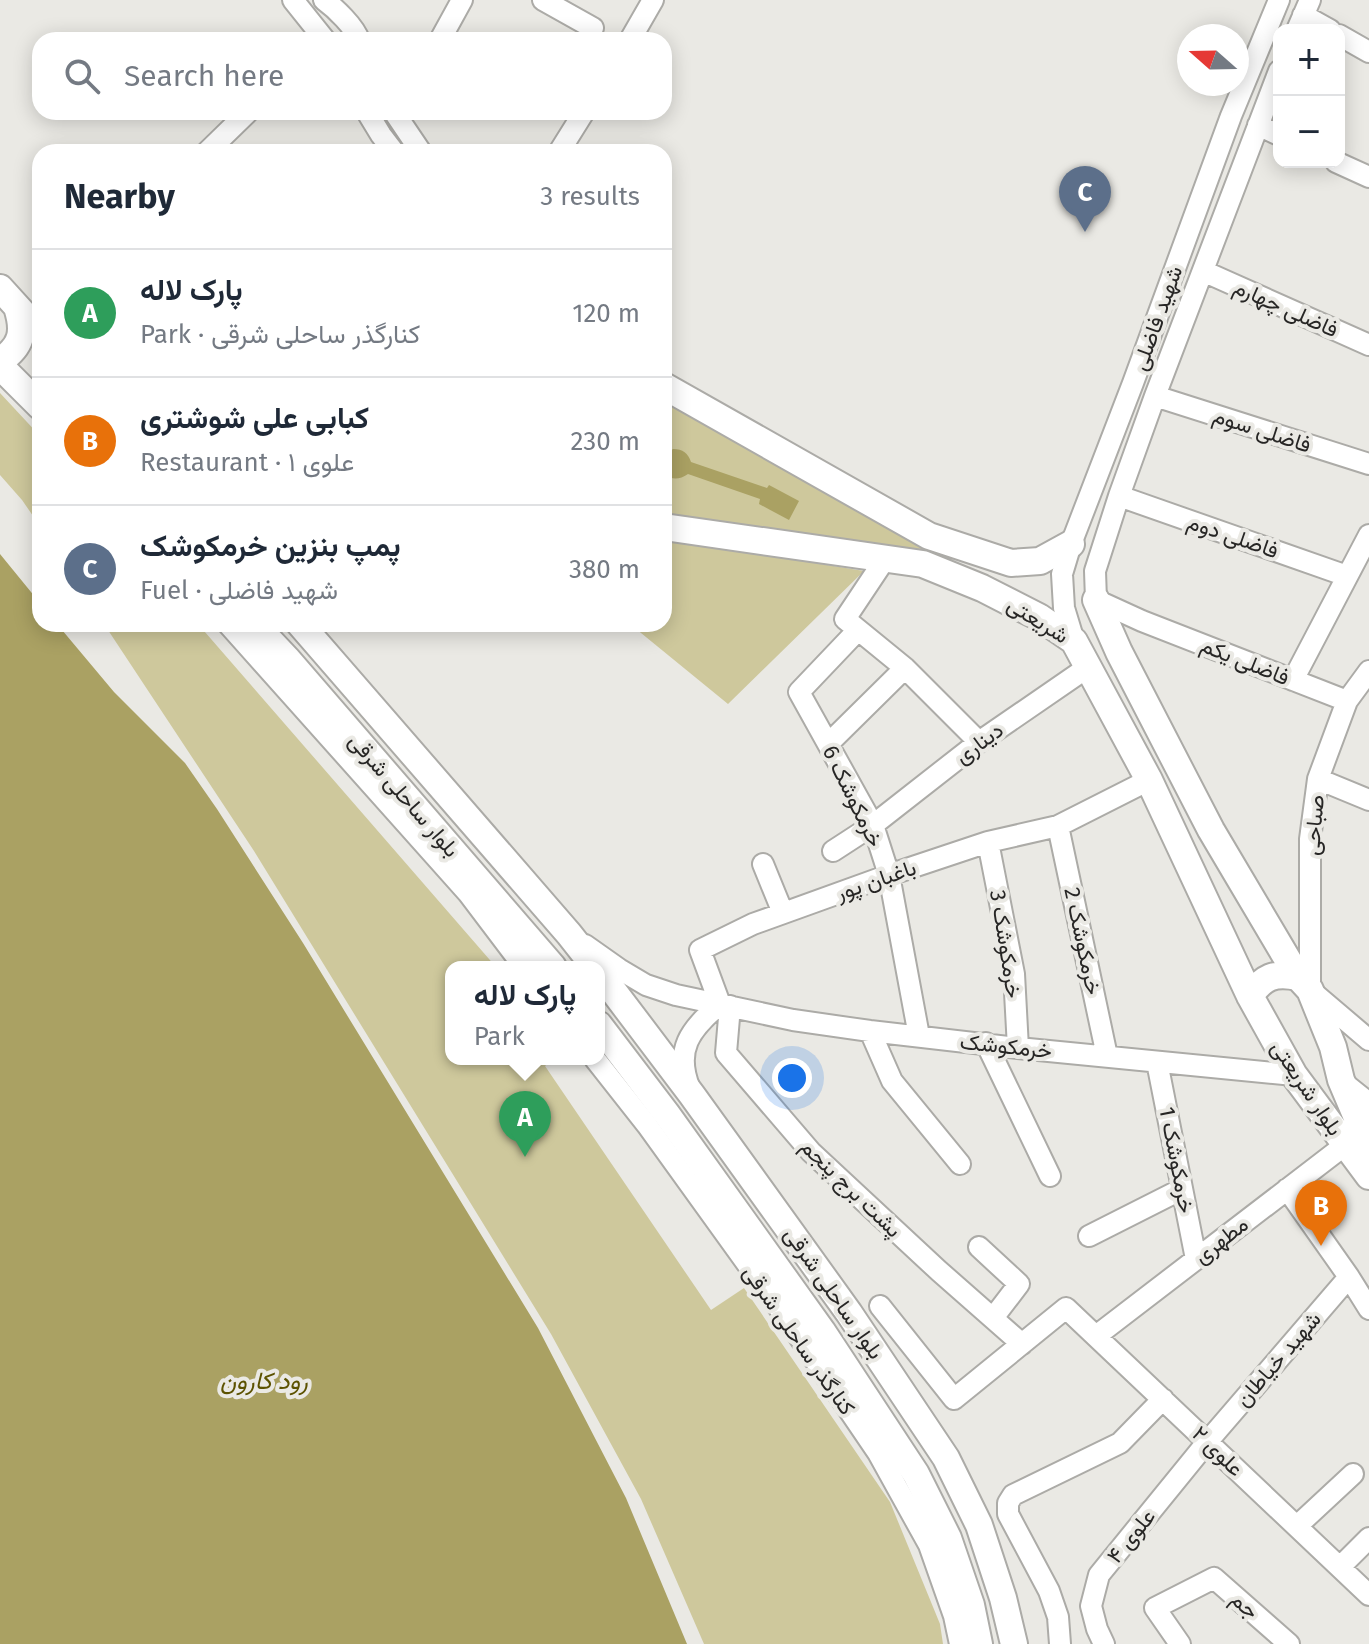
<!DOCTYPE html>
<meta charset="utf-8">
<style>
body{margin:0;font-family:"Fira Sans",Vazirmatn,sans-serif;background:#f2f2f3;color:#1f2937}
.controls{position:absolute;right:24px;top:24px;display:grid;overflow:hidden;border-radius:16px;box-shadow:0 4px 20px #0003}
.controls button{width:72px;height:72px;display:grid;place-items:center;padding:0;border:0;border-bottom:2px solid #e0e1e3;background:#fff;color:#1f2937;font:40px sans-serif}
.compass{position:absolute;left:1177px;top:24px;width:72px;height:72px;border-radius:50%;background:#fff;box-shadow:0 4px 20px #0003;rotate:290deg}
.you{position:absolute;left:792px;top:1078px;width:28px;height:28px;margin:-20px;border:6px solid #fff;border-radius:50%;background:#1a73e8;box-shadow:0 0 0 12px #1a73e833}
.badge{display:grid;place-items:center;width:52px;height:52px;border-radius:50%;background:#b45309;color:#fff;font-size:26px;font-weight:700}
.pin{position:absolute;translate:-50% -66px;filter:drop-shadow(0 2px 4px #0008)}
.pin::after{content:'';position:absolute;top:42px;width:28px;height:24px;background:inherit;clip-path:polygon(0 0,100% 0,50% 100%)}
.popup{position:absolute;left:445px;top:961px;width:160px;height:104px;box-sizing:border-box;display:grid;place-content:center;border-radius:16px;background:#fff;filter:drop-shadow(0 2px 6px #0005);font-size:26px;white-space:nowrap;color:#747a83}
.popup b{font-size:30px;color:#1f2937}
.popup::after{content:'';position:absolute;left:50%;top:100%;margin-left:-16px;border:16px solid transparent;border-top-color:#fff}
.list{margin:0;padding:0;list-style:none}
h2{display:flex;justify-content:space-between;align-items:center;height:104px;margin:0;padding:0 32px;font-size:34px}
h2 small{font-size:26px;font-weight:400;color:#747a83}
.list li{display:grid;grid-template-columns:52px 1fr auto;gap:24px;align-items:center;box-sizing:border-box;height:128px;padding:0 32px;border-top:2px solid #e0e1e3}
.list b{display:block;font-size:30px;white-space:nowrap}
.list p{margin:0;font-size:26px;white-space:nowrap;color:#747a83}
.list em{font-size:26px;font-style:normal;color:#747a83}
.icon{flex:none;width:44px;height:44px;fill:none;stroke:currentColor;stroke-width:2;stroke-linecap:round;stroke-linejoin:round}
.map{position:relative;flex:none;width:1369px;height:1644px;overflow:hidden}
.search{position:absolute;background:#fff;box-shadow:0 4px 20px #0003;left:32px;top:32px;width:640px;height:88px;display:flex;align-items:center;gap:20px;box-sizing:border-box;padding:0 28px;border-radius:24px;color:#747a83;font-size:30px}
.panel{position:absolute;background:#fff;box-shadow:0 4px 20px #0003;left:32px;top:144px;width:640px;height:488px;border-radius:24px}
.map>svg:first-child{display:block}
</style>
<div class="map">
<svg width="1369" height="1644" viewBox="0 0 1369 1644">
<rect width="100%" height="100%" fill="#eae9e4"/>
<!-- green -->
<path fill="#cec89c" d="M0,393L40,436V526L22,500L0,475Z
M664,402L926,543L923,557L664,519Z
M664,538L864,571L728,704L630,624H664Z
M104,624H198L496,967H451V1059H553L545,1066L711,1310L744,1288L890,1502L940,1624L943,1644H704L641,1499L551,1334L254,851Z"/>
<!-- water -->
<path fill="#aaa163" d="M673,449C683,449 688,453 691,462L767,488L769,485L799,501L789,520L759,504L760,499L688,474C679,480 672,480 664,474V455Z
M0,554L40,603V624H57L114,692L185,763L217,809L303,943L538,1328L626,1498L687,1644H0Z"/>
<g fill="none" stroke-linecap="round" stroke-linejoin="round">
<defs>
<path id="minor" d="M293,0L325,40
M324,0C335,8 355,27 359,40
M543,0L593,28
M1303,15L1330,30
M1297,30L1310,0
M1339,35L1369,52
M440,40L462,0
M630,40L653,0
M1279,71L1155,396L1119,496L1095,571L1096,600L1142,621L1347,701
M367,112L381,135L394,152
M394,112L421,152
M1258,125L1279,135
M207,152L248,112
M559,152L584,112
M1336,162L1369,177
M1203,271L1369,345
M1155,396L1369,464
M1119,496L1347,576
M885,559L845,619L905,668L979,742
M228,624L468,893L524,967
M858,630L799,692L873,825L889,875L919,1036
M1074,641L1064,608L1062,574L1071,544L1133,383L1231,116L1279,0
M1369,671L1347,701L1318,779L1310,839V990L1369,1040
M1293,680L1369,535
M828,744L905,668
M1318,779L1369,800
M1058,826L1107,1056
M988,842L1014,974L1018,1048
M833,851L873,825L979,742L1088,667
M763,864L783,913
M585,945L619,969L646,985L676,995L793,1020L870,1031L1018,1048L1294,1075
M720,1004L700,950L753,924L889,875L988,842L1058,826L1149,780
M730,1006L726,1053L811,1152L939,1271L1022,1344
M870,1031L892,1081L960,1164
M986,1043L1050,1176
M595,1059L647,1125L789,1322L878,1453L929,1545L954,1616L960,1644
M1157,1062L1196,1259
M1344,1083L1369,1103
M690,1089C674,1050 690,1029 720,1004
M1287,1189L1349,1277L1369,1309
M1089,1236L1182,1189
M979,1247L1019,1284L993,1318
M880,1306L954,1399L1066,1308L1369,1595
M1096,1336L1345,1145
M1297,1526L1353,1474
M1340,1567L1369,1538
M1060,1644L1058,1617L1049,1591L1008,1514V1503L1013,1495L1120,1443L1163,1399
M1104,1644L1097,1629L1091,1606L1099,1575L1208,1441L1349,1277
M1180,1644L1155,1608L1214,1578L1289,1644"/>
<path id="major" d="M0,288L40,332
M0,361C22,346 25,332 17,307
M0,366L40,406
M664,386L929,536L1011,563L1040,561L1071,544
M664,527L923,564L982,588L1039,617L1074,641L1149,780L1250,996L1294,1075L1369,1176
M1096,600L1119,652L1211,830L1298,977L1310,990L1333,1047L1341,1080L1369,1146
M254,624L288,660L553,967
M300,624L569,934L595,967
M599,972L692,1095L849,1313L946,1458L979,1525L1003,1598L1014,1644
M1250,996C1263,977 1274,972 1298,977
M599,1025L666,1113L822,1331L916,1474L948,1538L971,1605L979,1644"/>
</defs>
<!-- minor casing -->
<use href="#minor" stroke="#acaba7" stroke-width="24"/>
<!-- major casing -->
<use href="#major" stroke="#acaba7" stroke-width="30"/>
<!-- minor -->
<use href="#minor" stroke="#fff" stroke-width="20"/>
<!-- major -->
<use href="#major" stroke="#fff" stroke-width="26"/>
</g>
<g text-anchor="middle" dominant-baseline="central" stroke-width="8" stroke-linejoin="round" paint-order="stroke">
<!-- street labels -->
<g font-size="22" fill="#272625" stroke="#eae9e4">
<text transform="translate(1286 308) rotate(24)">فاضلی چهارم</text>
<text transform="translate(1157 318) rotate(-70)">شهید فاضلی</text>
<text transform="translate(1262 430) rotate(18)">فاضلی سوم</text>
<text transform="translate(1233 536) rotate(19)">فاضلی دوم</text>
<text transform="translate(1038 620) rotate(32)">شریعتی</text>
<text transform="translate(1245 661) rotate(22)">فاضلی یکم</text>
<text transform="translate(979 743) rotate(-36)">دیناری</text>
<text transform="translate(404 795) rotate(49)">بلوار ساحلی شرقی</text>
<text transform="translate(853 796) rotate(64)">خرمکوشک 6</text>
<text transform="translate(1314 825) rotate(-85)">صباحی</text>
<text transform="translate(876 880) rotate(-19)">باغبان پور</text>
<text transform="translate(1083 941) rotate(78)">خرمکوشک 2</text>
<text transform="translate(1006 944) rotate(81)">خرمکوشک 3</text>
<text transform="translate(1006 1046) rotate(6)">خرمکوشک</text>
<text transform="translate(1307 1088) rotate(56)">بلوار شریعتی</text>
<text transform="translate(1177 1160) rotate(79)">خرمکوشک 1</text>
<text transform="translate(851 1188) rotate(44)">پشت برج پنجم</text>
<text transform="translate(1221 1240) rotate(-38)">مطهری</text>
<text transform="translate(834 1293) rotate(55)">بلوار ساحلی شرقی</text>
<text transform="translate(799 1340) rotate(55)">کنارگذر ساحلی شرقی</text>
<text transform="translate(1278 1359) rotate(-49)">شهید خیاطان</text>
<text transform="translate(1218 1451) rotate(44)">علوی ۲</text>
<text transform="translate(1131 1536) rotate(-51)">علوی ۴</text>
<text transform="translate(1245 1605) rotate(41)">جم</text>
</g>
<!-- water labels -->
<g font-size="24" font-style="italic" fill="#5c5201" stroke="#eae9e4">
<text x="264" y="1381">رود کارون</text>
</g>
</g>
</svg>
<div class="controls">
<button>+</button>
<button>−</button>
</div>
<svg class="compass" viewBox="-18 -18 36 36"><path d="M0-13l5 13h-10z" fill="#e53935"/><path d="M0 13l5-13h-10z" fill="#747a83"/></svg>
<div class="you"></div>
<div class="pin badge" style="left:525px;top:1157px;background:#2e9e5b">A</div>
<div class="popup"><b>پارک لاله</b>Park</div>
<div class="pin badge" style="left:1321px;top:1246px;background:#e8710a">B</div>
<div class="pin badge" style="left:1085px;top:232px;background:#5c6f8a">C</div>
<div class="search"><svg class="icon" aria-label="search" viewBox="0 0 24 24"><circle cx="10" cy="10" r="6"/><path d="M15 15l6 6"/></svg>Search here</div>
<section class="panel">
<h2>Nearby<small>3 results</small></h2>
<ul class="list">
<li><span class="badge" style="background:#2e9e5b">A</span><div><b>پارک لاله</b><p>Park · کنارگذر ساحلی شرقی</p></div><em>120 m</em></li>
<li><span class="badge" style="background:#e8710a">B</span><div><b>کبابی علی شوشتری</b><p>Restaurant · علوی ۱</p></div><em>230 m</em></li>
<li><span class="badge" style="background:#5c6f8a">C</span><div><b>پمپ بنزین خرمکوشک</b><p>Fuel · شهید فاضلی</p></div><em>380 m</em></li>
</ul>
</section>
</div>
